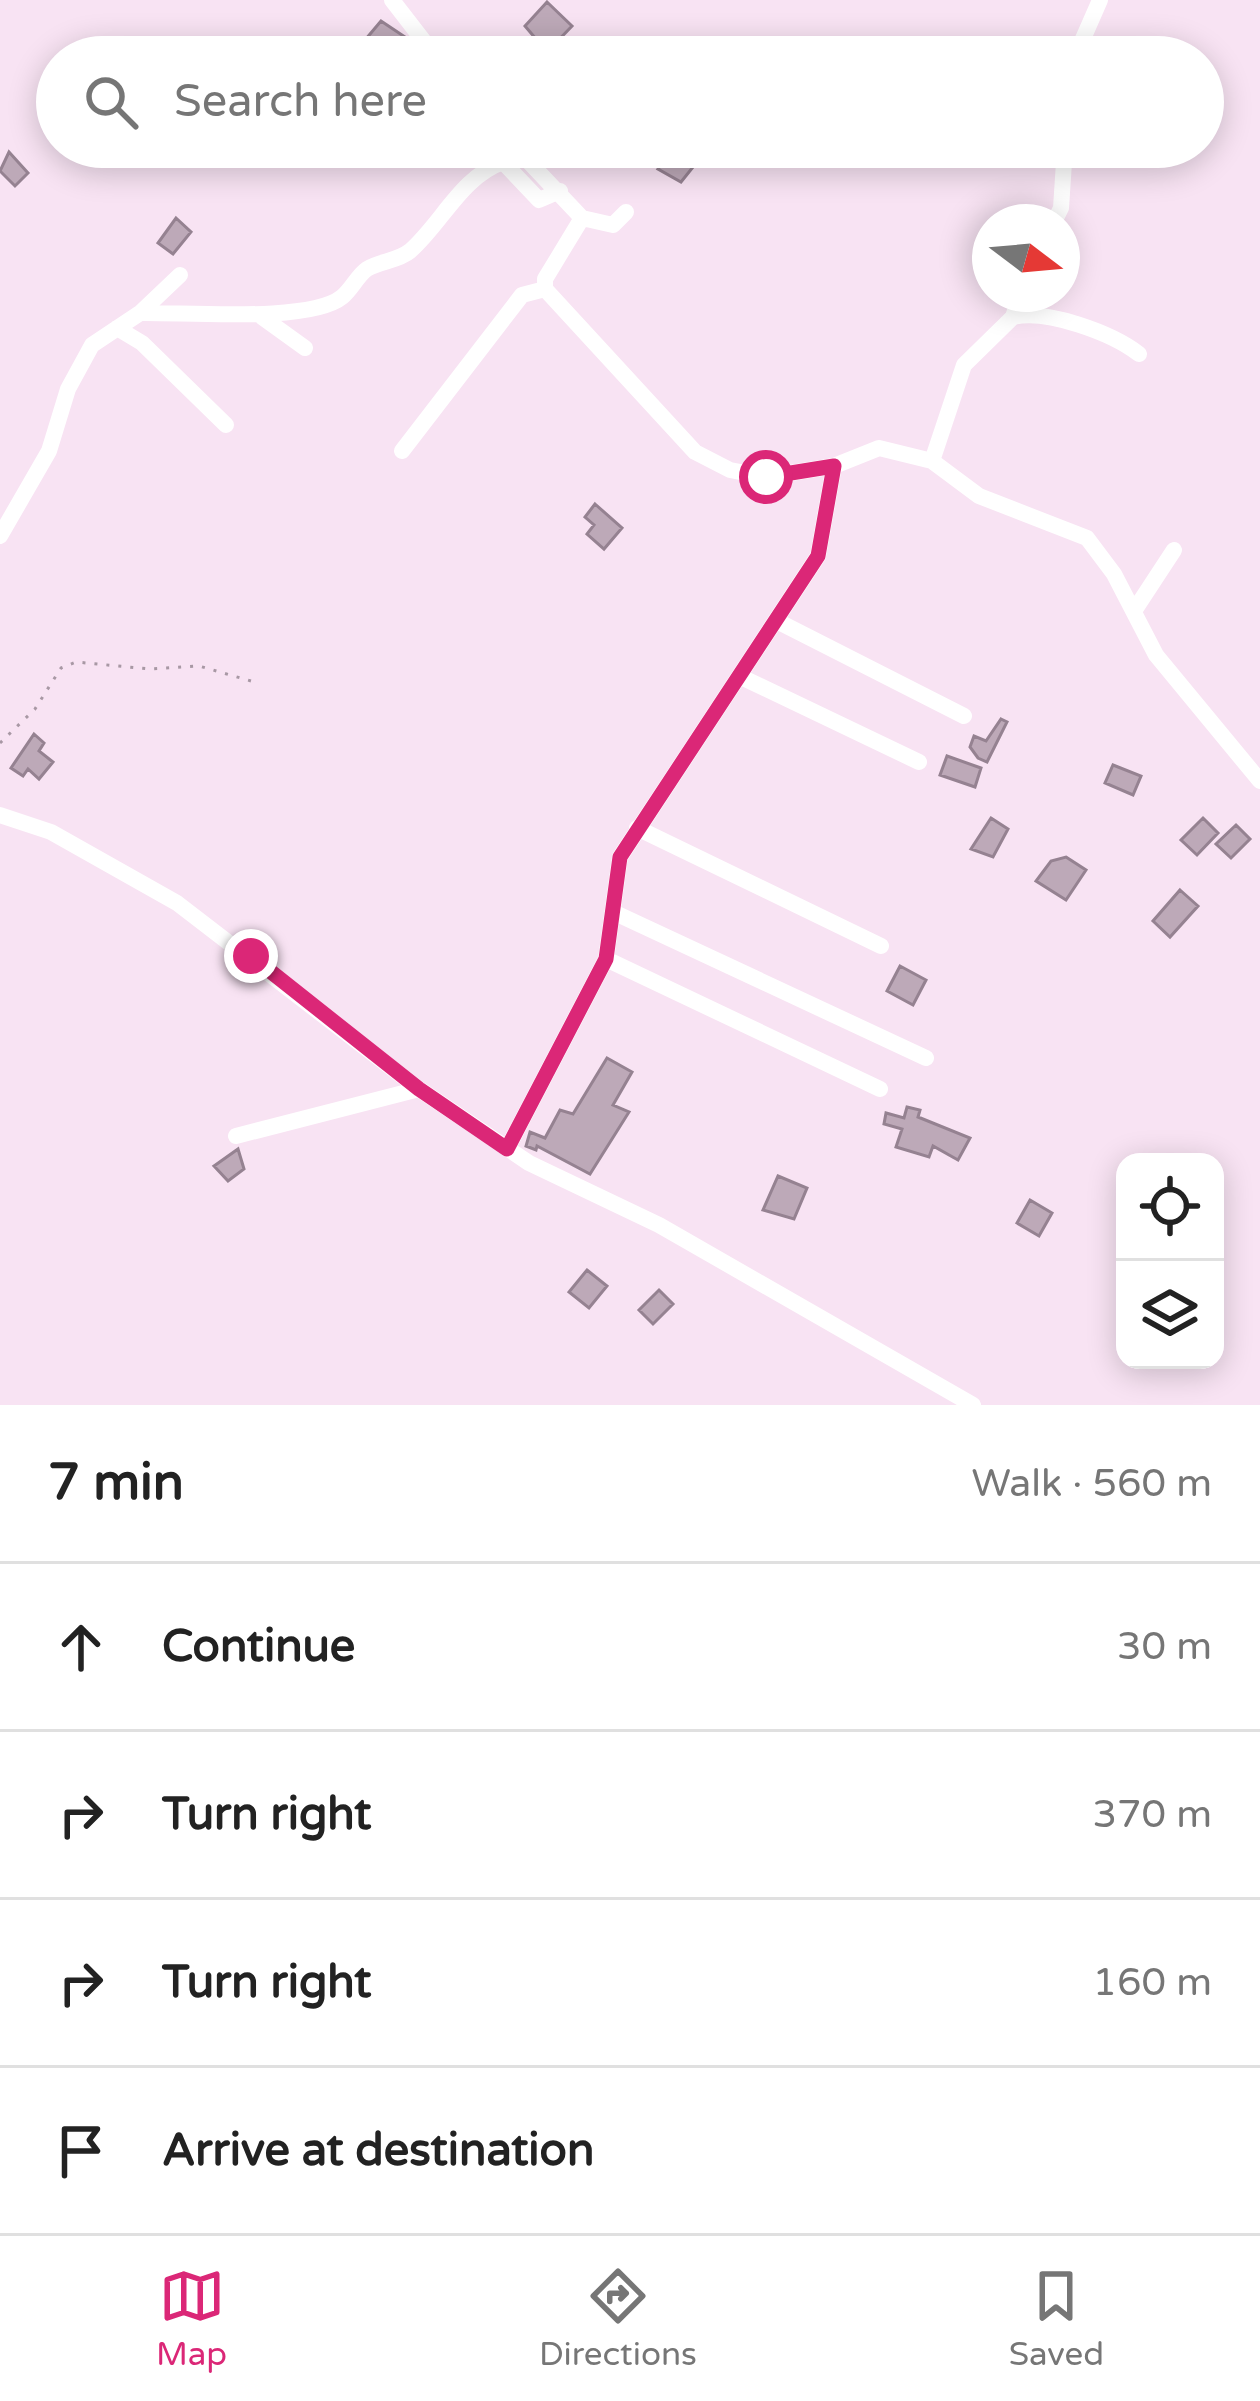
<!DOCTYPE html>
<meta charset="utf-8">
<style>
body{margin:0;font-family:"Varela Round",sans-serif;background:#f6f6f6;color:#222}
.controls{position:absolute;right:36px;bottom:36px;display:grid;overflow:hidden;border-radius:24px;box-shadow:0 6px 30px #0003}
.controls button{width:108px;height:108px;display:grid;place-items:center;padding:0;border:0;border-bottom:3px solid #e0e0e0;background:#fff;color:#222;font:60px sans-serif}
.compass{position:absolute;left:972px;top:204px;width:108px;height:108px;border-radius:50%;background:#fff;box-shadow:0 6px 30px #0003;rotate:106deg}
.stop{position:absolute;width:36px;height:36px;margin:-27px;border:9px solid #db2777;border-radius:50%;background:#fff}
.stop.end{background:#db2777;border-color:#fff;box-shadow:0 3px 12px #0008}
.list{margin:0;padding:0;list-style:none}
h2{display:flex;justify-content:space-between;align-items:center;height:156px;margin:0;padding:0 48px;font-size:51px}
h2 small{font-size:39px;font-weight:400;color:#767676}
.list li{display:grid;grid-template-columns:78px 1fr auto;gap:36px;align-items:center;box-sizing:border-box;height:168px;padding:0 48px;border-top:3px solid #e0e0e0}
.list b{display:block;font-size:45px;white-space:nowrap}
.list em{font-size:39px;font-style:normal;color:#767676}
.icon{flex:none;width:66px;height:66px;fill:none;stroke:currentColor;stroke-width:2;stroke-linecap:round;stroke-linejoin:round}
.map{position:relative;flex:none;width:1260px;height:1405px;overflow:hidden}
.search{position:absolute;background:#fff;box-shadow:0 6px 30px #0003;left:36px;right:36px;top:36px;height:132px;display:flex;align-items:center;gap:30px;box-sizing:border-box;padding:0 42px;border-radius:66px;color:#767676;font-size:45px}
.sheet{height:828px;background:#fff}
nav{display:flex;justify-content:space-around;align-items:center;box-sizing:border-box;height:168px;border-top:3px solid #e0e0e0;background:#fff;font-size:33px;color:#767676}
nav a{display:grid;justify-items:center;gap:6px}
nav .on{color:#db2777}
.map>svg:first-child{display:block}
</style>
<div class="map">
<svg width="1260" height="1405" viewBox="0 0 1260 1405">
<rect width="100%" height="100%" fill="#f8e3f3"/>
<!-- building -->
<path fill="#bda9b8" stroke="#958291" stroke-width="3" d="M547,2L572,26L547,52L525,26Z
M381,21L405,37L377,57L360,46Z
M677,147L697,162L681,182L658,169Z
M9,152L28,173L15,186L0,171Z
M176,218L191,232L173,254L158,243Z
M595,504L622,528L604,549L587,534L594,525L585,517Z
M1001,719L1007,722L987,762L978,758L970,747L974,736L986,741Z
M34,734L44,743L39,751L53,762L39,779L28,769L23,776L11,768Z
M947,756L981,768L975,787L940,775Z
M1113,765L1141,776L1133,795L1105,783Z
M991,818L1008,829L993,857L971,849Z
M1203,818L1218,833L1197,855L1181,840Z
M1236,825L1250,839L1231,858L1216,844Z
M1066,857L1086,870L1066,900L1036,881L1051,861Z
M1180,890L1198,906L1170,937L1153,921Z
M900,966L926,980L913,1005L887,991Z
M607,1058L632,1072L613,1105L629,1112L590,1174L537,1146L536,1150L526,1146L530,1132L545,1138L560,1110L573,1114Z
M907,1107L920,1110L918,1117L970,1138L958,1160L933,1146L929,1157L896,1147L902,1129L884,1124L886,1113L904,1118Z
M238,1149L244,1169L228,1181L214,1166Z
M778,1176L807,1188L794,1219L763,1210Z
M1030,1200L1052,1213L1039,1236L1017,1223Z
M587,1270L607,1286L589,1308L569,1292Z
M659,1290L673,1304L653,1324L639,1310Z"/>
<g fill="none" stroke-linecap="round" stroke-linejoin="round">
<!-- path -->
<path stroke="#a898a4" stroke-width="3" stroke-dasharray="3 9" stroke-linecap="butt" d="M0,743L35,709L61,668L76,662L150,669L199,666L258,683"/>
<!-- street -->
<path stroke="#fff" stroke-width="16" d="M392,0L436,57
M522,57L529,51
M1075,57L1100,0
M515,147L582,218L545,279V289L695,452L730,470L766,477L834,466L879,448L932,461L979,496L1087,538L1114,574L1156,655L1260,781
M582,218L613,225L626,212
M1054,222L1061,208L1065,147
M140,313C185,312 310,323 342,297C352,289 357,276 367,269C380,261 398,261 410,251C442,223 461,177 503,162L539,200L560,191
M262,317L305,348
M1013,317C1047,309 1112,333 1139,354
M117,328L142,343L226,425
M402,451L522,295L545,289
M932,461L964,365L1013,317L1020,294
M0,536L49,451L68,389L92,345L140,313L180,275
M1134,611L1174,550
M779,622L964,716
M739,676L919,762
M0,815L51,832L177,903L419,1089L529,1163L659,1225L973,1405
M637,828L881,946
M613,912L926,1058
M606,959L880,1089
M236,1136L419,1089
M507,1149L606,959L620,857L818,556L834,466"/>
</g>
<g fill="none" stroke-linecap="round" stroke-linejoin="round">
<!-- route -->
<path stroke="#db2777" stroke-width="15" d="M251,956L419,1089L507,1149L606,959L620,857L818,556L834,466L766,477"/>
</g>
</svg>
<div class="controls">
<button><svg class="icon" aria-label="locate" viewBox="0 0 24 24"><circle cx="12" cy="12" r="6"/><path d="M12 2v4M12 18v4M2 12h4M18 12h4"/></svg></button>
<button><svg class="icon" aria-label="layers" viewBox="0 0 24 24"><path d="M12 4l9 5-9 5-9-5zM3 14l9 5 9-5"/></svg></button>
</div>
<svg class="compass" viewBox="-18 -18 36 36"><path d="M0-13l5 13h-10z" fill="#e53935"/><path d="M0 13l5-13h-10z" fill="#767676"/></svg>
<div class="stop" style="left:766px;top:477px"></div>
<div class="stop end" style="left:251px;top:956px"></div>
<div class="search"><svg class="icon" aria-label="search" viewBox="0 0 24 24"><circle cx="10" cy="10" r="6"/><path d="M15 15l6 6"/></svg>Search here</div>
</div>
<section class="sheet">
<h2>7 min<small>Walk · 560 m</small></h2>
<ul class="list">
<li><svg class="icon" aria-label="ahead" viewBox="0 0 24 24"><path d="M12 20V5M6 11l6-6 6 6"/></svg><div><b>Continue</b></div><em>30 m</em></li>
<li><svg class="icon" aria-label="right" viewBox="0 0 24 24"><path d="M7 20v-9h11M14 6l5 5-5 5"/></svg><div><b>Turn right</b></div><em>370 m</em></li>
<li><svg class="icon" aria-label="right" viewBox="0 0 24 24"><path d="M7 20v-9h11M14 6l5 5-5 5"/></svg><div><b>Turn right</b></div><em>160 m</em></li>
<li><svg class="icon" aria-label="arrive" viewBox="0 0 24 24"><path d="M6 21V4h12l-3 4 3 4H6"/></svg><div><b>Arrive at destination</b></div></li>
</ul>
</section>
<nav>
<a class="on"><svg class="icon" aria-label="map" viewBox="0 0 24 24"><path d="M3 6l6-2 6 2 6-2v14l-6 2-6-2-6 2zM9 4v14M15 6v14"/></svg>Map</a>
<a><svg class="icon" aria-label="directions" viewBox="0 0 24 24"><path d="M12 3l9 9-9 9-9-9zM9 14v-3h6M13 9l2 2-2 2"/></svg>Directions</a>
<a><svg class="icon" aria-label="saved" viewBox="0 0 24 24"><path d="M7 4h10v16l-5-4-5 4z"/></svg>Saved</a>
</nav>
